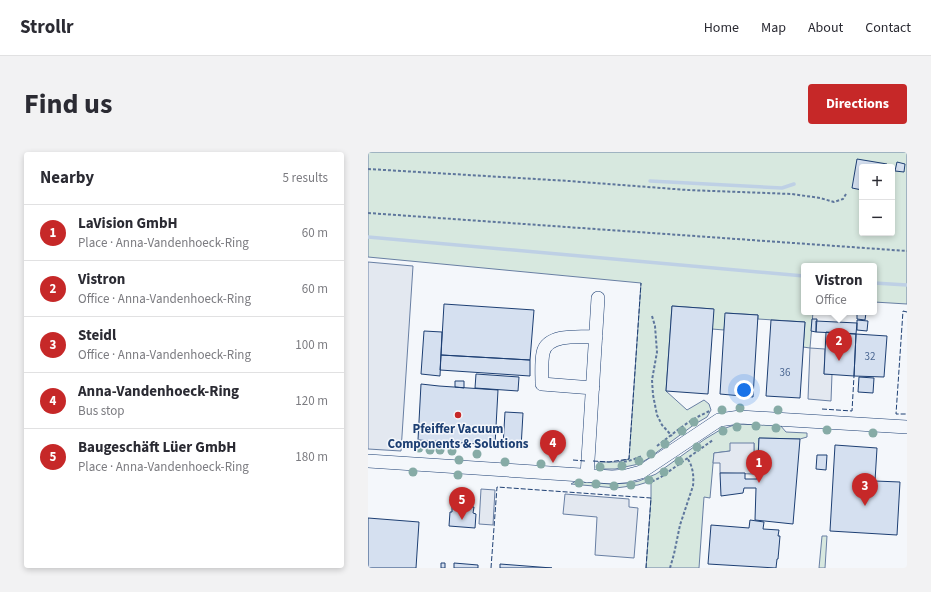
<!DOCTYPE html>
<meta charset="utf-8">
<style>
body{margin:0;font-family:"Source Sans 3",sans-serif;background:#f2f2f3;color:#2b2b33}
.controls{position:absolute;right:12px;top:12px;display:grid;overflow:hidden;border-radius:4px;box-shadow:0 2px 6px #0003}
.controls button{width:36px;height:36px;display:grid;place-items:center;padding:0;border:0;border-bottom:1px solid #e1e1e2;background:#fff;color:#2b2b33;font:20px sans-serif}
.you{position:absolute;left:376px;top:238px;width:14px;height:14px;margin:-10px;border:3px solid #fff;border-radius:50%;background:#1a73e8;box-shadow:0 0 0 6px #1a73e833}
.badge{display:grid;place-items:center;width:26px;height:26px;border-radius:50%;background:#c62828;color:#fff;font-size:13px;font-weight:700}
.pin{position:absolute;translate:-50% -33px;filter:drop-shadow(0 1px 2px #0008)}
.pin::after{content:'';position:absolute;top:21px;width:14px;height:12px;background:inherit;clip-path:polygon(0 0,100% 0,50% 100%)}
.popup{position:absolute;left:433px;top:111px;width:76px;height:52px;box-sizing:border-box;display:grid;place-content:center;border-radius:4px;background:#fff;filter:drop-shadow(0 1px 3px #0005);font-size:13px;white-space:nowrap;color:#7c7c81}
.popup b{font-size:15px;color:#2b2b33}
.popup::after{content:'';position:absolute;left:50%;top:100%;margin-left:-8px;border:8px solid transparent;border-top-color:#fff}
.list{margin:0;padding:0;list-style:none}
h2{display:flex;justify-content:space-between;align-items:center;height:52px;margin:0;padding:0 16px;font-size:17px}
h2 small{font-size:13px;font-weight:400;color:#7c7c81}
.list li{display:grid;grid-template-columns:26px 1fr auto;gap:12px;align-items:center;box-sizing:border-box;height:56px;padding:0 16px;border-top:1px solid #e1e1e2}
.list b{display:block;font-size:15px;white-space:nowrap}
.list p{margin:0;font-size:13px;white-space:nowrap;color:#7c7c81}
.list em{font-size:13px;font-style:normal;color:#7c7c81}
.map{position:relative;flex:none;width:539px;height:416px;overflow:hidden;border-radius:4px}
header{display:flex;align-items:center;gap:24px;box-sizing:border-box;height:56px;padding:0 20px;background:#fff;border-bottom:1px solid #e1e1e2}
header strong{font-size:19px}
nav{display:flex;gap:22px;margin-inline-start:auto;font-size:14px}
.intro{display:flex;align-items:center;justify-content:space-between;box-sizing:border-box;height:96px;padding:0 24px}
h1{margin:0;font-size:28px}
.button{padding:10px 18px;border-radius:4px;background:#c62828;color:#fff;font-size:14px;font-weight:700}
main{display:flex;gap:24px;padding:0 24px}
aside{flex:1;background:#fff;border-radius:4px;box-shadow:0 2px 6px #0003}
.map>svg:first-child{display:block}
</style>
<header>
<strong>Strollr</strong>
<nav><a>Home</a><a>Map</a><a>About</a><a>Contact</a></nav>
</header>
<div class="intro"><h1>Find us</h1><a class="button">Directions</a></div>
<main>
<aside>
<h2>Nearby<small>5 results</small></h2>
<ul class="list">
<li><span class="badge">1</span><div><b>LaVision GmbH</b><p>Place · Anna-Vandenhoeck-Ring</p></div><em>60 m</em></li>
<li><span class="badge">2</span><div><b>Vistron</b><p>Office · Anna-Vandenhoeck-Ring</p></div><em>60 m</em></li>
<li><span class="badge">3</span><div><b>Steidl</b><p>Office · Anna-Vandenhoeck-Ring</p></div><em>100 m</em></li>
<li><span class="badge">4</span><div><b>Anna-Vandenhoeck-Ring</b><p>Bus stop</p></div><em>120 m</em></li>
<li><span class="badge">5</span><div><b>Baugeschäft Lüer GmbH</b><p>Place · Anna-Vandenhoeck-Ring</p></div><em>180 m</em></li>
</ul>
</aside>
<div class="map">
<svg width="539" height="416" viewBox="0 0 539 416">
<rect width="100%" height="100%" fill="#f4f7fb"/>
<!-- green -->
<path fill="#d7e8df" stroke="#687fa3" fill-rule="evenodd" d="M0,0H539V152L506,150V114H436V160H445L442,196L435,195L437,170L390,167V163L358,161L356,178L344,177L345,157L304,154L298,239L319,258L336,248L341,252L343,258L339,265L327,272L281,306L271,312L247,317H234L230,310H249L261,307L273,131L0,105ZM494,15H524V81H494Z
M369,272L412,273L418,280L439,281V285L432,287L391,286L389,322H386V291L362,299L346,301L342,346L336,345L331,416H278L283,346V329L270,333L248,336L203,332L208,329L242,332L262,331L271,329L288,322L337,287L352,278Z
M454,384H459L457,416H451Z"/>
<!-- parking -->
<path fill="#e3e8f0" stroke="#687fa3" d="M0,110L45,114L33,299L0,297Z
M442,196L457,197L456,222H464L463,249L440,247Z
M362,291H386V322L352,321V311H345L346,301L362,299Z
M113,337L127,338L125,373L111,372Z
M197,342L261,347V355L270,356L266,406L227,403L229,365L195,362Z"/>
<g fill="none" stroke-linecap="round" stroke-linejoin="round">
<!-- stream -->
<path stroke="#bed0e5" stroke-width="3.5" d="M282,29L414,36L426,32
M0,85L436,124
M506,131L539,133"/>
</g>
<!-- building -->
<path fill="#d5e0f0" stroke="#1d3f73" d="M489,7L519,12L518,15H494V38L484,36Z
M529,10L537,12L536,20L527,19Z
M76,152L166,158L162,208L73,203Z
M304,154L346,157L340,242L298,239Z
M489,160L498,161L497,168L489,167Z
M357,161L390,163L385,245L352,242Z
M444,167H449L448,180L443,179Z
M403,168L437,170L432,246L398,244Z
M489,168L500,169L499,179L489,178Z
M448,169L489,171L488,182L448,180Z
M56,179L74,180L72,224L53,222Z
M458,180L488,182L486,224L456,222Z
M488,182L519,184L516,225L486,224Z
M73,203L162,208V224L72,218Z
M108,222L151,225L150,239L107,236Z
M491,225L506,226L505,241L490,240Z
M87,229H96V236L87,235Z
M53,232L71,234L130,238L127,293L50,288Z
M137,260L155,261L153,296L135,294Z
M391,286L432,287L425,372L387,368L388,336H376L375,341L353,344L352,321H377V327H389Z
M467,293L509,296L507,329L532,330L529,383L462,379Z
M449,303H459L458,318L448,317Z
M84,354L106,355L105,361L108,362L107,376L81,374L82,360H84Z
M0,366L51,370L48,416H0Z
M382,368L396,370L395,377L411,378L410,384H412L410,407H409L408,416L340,412L343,373L381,376Z
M73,411H77V416H73Z
M86,411L110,413V416H86Z
M132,412L184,416H132Z"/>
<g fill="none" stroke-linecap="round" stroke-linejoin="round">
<defs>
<path id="minor" d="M225,236L174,232C174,222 173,211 175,201C179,181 213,185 228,185
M0,309L244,325L258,324L273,320L351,268L372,265L539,275
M219,324L230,146"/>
</defs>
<!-- minor casing -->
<use href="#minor" stroke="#1d3f73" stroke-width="14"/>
<!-- path -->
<path stroke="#5e769c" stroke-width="2" stroke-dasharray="3 2" stroke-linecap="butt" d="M0,17L201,29L319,38L424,42L452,46L466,50L475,47L478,42
M0,61L539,99
M284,164L287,174L289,200L284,228L285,243L289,263L294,273L304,284
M289,294C306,281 322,267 342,259
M251,311L264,308L274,304
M279,331L283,330L293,325L345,288
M302,416L306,402L312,373L325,334C326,324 325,314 319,306"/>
<!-- minor -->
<use href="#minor" stroke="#f4f7fb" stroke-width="13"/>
<!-- fence -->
<path stroke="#1d3f73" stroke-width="1" stroke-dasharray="5 2" stroke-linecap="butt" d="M539,160L535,159L528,262H539
M454,257L484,259L486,224
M205,308L217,309
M225,309L241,310L261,307L273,131
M123,416L129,335L283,346L278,416"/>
</g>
<!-- trees -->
<g fill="#86aba6">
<circle cx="372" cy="256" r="4.5"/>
<circle cx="354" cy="258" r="4.5"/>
<circle cx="410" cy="258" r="4.5"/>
<circle cx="326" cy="270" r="4.5"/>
<circle cx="388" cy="274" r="4.5"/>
<circle cx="369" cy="275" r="4.5"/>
<circle cx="408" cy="276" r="4.5"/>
<circle cx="459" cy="278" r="4.5"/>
<circle cx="314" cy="279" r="4.5"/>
<circle cx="355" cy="279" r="4.5"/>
<circle cx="505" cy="281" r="4.5"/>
<circle cx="297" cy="292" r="4.5"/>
<circle cx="329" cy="295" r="4.5"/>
<circle cx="51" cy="296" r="4.5"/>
<circle cx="62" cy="298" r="4.5"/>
<circle cx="72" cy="298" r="4.5"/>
<circle cx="84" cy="299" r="4.5"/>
<circle cx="109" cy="302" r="4.5"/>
<circle cx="283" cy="302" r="4.5"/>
<circle cx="91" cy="308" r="4.5"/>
<circle cx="271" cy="309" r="4.5"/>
<circle cx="311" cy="309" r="4.5"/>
<circle cx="137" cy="310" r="4.5"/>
<circle cx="173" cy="312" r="4.5"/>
<circle cx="254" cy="314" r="4.5"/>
<circle cx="232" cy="315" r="4.5"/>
<circle cx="45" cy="320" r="4.5"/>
<circle cx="296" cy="320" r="4.5"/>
<circle cx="90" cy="323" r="4.5"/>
<circle cx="281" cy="328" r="4.5"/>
<circle cx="211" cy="331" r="4.5"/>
<circle cx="228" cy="332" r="4.5"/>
<circle cx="263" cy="333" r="4.5"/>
<circle cx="246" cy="334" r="4.5"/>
</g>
<!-- markers -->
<circle fill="#c62828" stroke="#f4f7fb" stroke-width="1.5" cx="90" cy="263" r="4"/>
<g text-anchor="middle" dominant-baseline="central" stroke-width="3" stroke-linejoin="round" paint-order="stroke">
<!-- number labels -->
<g font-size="11" fill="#4b6792">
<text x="502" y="204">32</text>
<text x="417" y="220">36</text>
</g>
<!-- poi labels -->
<g font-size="13" font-weight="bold" fill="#1d3f73" stroke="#f4f7fb">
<text x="90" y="277">Pfeiffer Vacuum<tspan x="90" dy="15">Components &amp; Solutions</tspan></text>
</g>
</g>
</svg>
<div class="controls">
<button>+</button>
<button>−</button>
</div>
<div class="you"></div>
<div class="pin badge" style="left:391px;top:331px">1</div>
<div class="pin badge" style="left:471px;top:209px">2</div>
<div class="popup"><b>Vistron</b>Office</div>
<div class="pin badge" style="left:497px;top:354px">3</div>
<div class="pin badge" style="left:185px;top:311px">4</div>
<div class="pin badge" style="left:94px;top:368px">5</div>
</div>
</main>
